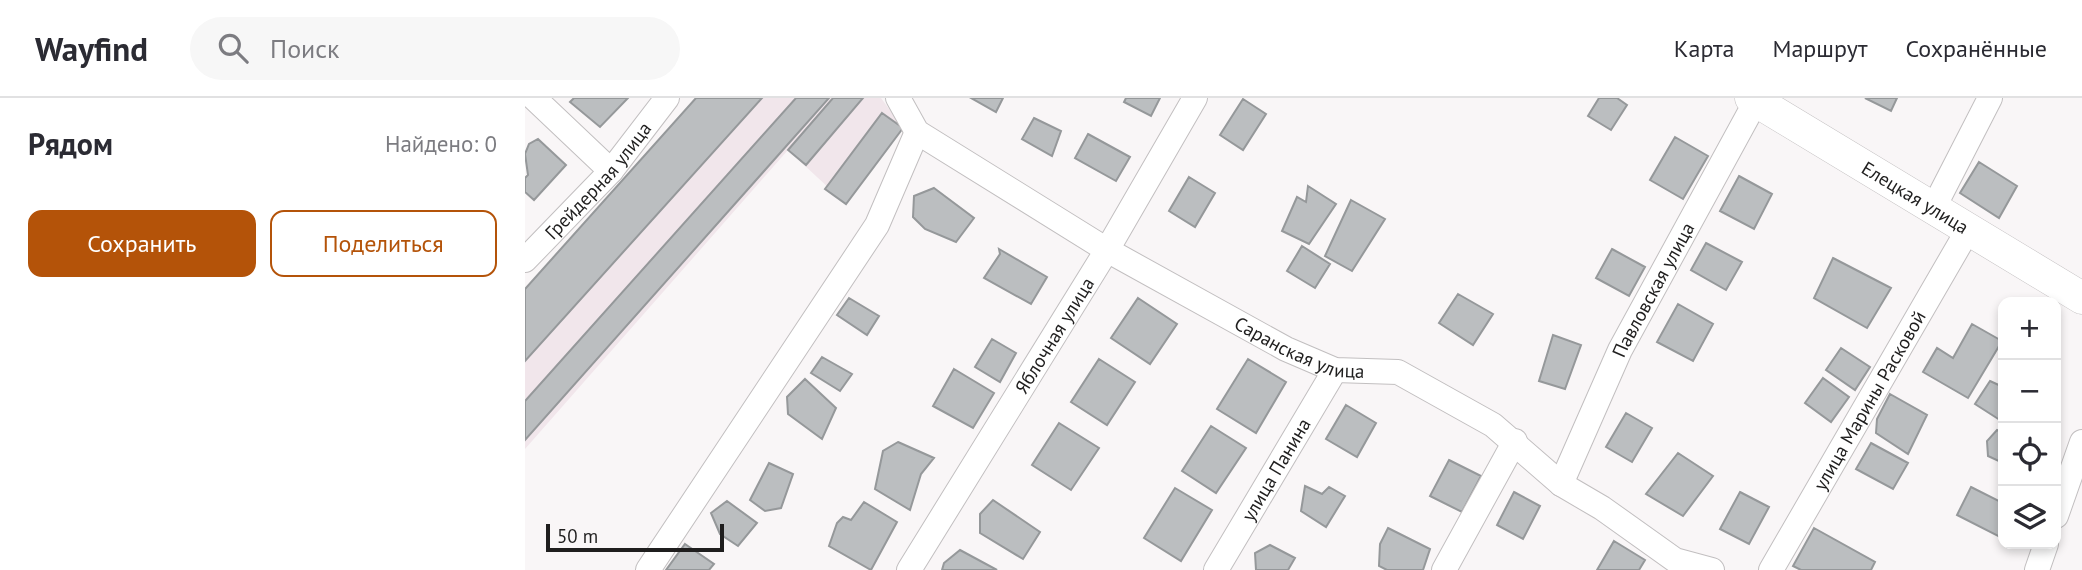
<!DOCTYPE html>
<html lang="ru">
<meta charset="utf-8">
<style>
body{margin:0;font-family:"PT Sans",sans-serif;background:#f7f7f7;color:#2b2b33}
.controls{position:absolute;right:21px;bottom:21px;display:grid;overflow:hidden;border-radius:14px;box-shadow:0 4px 10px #0003}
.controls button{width:63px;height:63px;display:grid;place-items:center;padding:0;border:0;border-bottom:2px solid #e1e1e2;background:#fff;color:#2b2b33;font:35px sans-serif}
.scale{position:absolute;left:21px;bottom:18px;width:178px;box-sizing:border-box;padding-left:7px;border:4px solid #1f1e1e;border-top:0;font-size:19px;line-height:24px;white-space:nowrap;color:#1f1e1e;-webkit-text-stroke:5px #f9f6f7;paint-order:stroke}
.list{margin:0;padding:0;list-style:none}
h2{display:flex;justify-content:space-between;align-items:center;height:91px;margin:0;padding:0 28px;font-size:30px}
h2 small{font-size:23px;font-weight:400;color:#7c7c81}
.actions{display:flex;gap:14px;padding:21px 28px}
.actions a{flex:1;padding:16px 0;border:2px solid #b45309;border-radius:14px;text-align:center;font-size:24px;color:#b45309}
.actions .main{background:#b45309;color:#fff}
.icon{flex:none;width:38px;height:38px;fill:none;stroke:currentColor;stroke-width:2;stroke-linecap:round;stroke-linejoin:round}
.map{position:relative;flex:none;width:1557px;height:472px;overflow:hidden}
header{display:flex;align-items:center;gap:42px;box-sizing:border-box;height:98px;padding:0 35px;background:#fff;border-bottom:2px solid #e1e1e2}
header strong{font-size:33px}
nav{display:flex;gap:38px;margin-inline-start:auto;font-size:24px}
.search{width:490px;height:63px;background:#f7f7f7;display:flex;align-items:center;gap:18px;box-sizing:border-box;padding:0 24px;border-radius:38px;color:#7c7c81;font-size:26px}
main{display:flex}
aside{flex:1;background:#fff}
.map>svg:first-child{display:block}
</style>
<header>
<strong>Wayfind</strong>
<div class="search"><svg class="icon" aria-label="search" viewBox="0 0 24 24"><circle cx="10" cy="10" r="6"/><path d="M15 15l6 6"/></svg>Поиск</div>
<nav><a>Карта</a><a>Маршрут</a><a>Сохранённые</a></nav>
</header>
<main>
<aside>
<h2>Рядом<small>Найдено: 0</small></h2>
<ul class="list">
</ul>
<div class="actions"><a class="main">Сохранить</a><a>Поделиться</a></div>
</aside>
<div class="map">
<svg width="1557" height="472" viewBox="0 0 1557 472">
<rect width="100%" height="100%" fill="#f9f6f7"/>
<!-- built -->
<path fill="#f1e6eb" d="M171,0H356L378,30L321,106L263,52L0,351V191Z"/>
<!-- building -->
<path fill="#bbbec0" stroke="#95989a" stroke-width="2" d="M49,0H103L75,29L45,4Z
M171,0H237L0,263V191Z
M271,0H304L0,342V303Z
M308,0H338L281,67L263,52Z
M446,0H478L471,14Z
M601,0H635L626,18L599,4Z
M1074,0H1092L1102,7L1086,32L1063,18Z
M1340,0H1372L1366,13Z
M718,1L741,16L718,52L695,37Z
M357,15L378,30L321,106L300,91Z
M509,20L536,33L527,58L497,41Z
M563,36L605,59L591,83L550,60Z
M1150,39L1183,58L1158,101L1125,82Z
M13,41L41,67L9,102L0,94V80L3,77L0,56L4,46Z
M1454,64L1492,88L1474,120L1435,95Z
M1214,78L1247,96L1229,131L1195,113Z
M664,79L690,95L670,129L644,113Z
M783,88L811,106L784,146L757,133L772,99L781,104Z
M409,90L449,120L431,144L400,131L388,119L389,98Z
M826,102L860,121L827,173L800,158Z
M1181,145L1217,164L1201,192L1166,172Z
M777,148L805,166L790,190L762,173Z
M474,151L522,179L506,206L459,180L475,156Z
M1087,151L1120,169L1104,198L1071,180Z
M1308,160L1366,190L1342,230L1289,200Z
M933,196L968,216L948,247L914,225Z
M324,200L354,218L342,237L312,217Z
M613,200L652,226L625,266L586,240Z
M1153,206L1188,226L1168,263L1132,244Z
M1447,226L1477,243L1443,300L1398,274L1412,250L1428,260Z
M1028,237L1056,247L1040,291L1014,283Z
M467,241L491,255L475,284L450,269Z
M1316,250L1345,269L1330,292L1301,272Z
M297,259L327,276L315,293L286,275Z
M574,261L610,284L582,327L546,304Z
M723,261L761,284L731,335L692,311Z
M429,271L469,295L448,330L408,308Z
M1298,280L1324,299L1306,324L1280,305Z
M280,281L311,310L297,341L263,316L262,299Z
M1465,283L1478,289V324L1450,306Z
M1365,296L1402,317L1383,356L1351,335L1352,321Z
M821,307L851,325L832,359L801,341Z
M1101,315L1127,330L1107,364L1081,349Z
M534,325L574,350L546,392L507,367Z
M686,328L721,350L691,395L657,373Z
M1472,332L1478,335V365L1463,358L1462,343Z
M373,344L409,360L396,376L385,412L350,391L358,353Z
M1346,345L1383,365L1368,391L1331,371Z
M1153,355L1188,378L1158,418L1121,396Z
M924,362L956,378L937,414L905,398Z
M244,365L268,376L256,410L240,413L225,402Z
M780,388L797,396L804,389L820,398L801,429L776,413Z
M1446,389L1478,405L1477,440L1432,417Z
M650,390L687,412L656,463L619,440Z
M989,394L1015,408L998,441L972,427Z
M1215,394L1244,409L1224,446L1195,431Z
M468,402L515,434L498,461L455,435V416Z
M202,403L232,425L213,448L195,436L186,415Z
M339,404L372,424L346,472L304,448L312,425L318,419L326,422Z
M863,430L905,451L898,472H862L854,468L855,446Z
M1289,430L1350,464L1346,472H1276L1268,468Z
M1089,443L1120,462L1114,472H1072Z
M160,446L189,466L184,472H141Z
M745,447L770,460L763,472H731L730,455Z
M435,452L472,472H417L419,465Z"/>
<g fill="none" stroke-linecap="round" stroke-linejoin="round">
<defs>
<g id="minor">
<path d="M9,0L86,73"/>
<path id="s1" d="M373,0L392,34L582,152L761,251L810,272L873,274L968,327L1036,386L1077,410L1150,462L1187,472"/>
<path d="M1408,111L1465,0"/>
<path id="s2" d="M0,162L86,73L142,0"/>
<path id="s3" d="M1036,386L1095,252L1231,3"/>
<path d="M1531,418L1557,344"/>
<path d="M123,472L352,127L392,34"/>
<path id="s4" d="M384,472L582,152L670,0"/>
<path id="s5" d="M691,472L810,272"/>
<path d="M919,472L990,343"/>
<path id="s6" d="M1246,472L1443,132"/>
<path d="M1512,472L1521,446"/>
</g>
<g id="major">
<path id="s7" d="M1226,0L1557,200"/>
</g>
</defs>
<!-- minor casing -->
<use href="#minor" stroke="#c2bfc0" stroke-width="26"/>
<!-- major casing -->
<use href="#major" stroke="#c2bfc0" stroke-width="33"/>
<!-- minor -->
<use href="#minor" stroke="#fff" stroke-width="24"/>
<!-- major -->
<use href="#major" stroke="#fff" stroke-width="32"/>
</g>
<g text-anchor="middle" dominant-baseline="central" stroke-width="5" stroke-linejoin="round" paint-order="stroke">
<!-- street labels -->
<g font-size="19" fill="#1f1e1e" stroke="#f9f6f7">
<text stroke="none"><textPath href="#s2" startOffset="108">Грейдерная улица</textPath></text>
<text stroke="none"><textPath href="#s7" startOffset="192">Елецкая улица</textPath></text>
<text stroke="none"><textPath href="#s3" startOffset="215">Павловская улица</textPath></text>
<text stroke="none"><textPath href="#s4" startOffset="276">Яблочная улица</textPath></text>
<text stroke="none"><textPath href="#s1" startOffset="480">Саранская улица</textPath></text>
<text stroke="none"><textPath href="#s6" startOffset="196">улица Марины Расковой</textPath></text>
<text stroke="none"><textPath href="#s5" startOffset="117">улица Панина</textPath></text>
</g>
</g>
</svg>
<div class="controls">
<button>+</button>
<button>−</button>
<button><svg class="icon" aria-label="locate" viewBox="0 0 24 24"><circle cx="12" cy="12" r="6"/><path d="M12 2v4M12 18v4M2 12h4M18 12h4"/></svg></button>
<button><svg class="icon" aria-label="layers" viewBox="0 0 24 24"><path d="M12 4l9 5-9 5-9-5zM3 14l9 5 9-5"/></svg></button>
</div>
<div class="scale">50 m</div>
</div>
</main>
